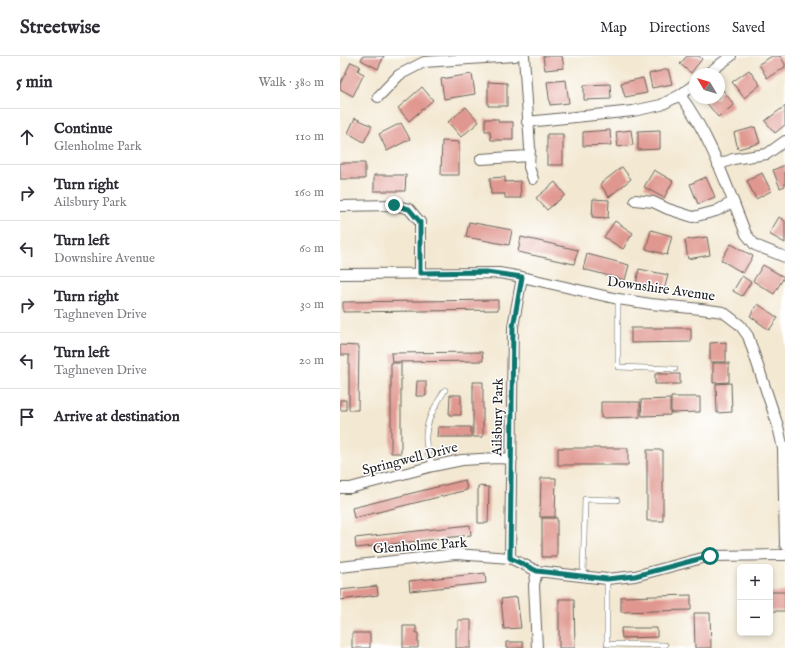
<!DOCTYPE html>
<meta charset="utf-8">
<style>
body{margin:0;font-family:"IM FELL English",serif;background:#f2f2f3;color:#2b2b33}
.controls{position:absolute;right:12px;bottom:12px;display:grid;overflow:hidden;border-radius:6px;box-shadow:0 2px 6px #0003}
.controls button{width:36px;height:36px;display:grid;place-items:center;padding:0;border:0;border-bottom:1px solid #e1e1e2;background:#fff;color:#2b2b33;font:20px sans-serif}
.compass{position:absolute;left:349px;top:12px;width:36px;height:36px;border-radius:50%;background:#fff;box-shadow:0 2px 6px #0003;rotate:308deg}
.stop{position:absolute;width:12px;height:12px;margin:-9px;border:3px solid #0f766e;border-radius:50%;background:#fff}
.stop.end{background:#0f766e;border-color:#fff;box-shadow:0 1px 4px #0008}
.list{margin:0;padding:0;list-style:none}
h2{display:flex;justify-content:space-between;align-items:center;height:52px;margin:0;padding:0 16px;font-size:17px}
h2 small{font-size:13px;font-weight:400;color:#7c7c81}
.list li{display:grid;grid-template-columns:26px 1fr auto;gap:12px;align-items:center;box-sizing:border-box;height:56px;padding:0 16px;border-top:1px solid #e1e1e2}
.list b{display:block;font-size:15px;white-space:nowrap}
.list p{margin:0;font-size:13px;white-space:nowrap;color:#7c7c81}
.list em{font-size:13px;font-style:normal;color:#7c7c81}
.icon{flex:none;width:22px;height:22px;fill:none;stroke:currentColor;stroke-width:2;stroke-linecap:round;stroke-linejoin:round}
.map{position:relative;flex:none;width:445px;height:592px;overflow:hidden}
header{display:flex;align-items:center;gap:24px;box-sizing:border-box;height:56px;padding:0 20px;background:#fff;border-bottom:1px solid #e1e1e2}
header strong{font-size:19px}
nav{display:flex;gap:22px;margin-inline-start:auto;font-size:14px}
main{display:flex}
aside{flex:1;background:#fff}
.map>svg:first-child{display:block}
</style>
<header>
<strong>Streetwise</strong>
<nav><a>Map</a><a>Directions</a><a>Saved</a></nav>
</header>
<main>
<aside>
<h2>5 min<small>Walk · 380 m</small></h2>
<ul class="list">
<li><svg class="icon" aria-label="ahead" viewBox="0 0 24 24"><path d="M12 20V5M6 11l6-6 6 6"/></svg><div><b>Continue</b><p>Glenholme Park</p></div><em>110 m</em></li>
<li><svg class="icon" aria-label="right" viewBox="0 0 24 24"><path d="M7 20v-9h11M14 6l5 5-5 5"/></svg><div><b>Turn right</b><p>Ailsbury Park</p></div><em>160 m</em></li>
<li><svg class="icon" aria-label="left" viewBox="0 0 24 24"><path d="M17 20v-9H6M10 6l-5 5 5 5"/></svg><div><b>Turn left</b><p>Downshire Avenue</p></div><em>60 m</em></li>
<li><svg class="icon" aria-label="right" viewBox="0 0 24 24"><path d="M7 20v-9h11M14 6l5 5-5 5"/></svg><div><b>Turn right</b><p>Taghneven Drive</p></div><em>30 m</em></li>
<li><svg class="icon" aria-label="left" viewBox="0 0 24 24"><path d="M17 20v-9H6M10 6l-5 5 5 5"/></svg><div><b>Turn left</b><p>Taghneven Drive</p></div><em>20 m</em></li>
<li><svg class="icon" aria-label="arrive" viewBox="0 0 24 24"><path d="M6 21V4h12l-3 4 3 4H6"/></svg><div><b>Arrive at destination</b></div></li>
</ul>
</aside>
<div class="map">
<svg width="445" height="592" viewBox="0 0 445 592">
<rect width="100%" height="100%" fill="#fff"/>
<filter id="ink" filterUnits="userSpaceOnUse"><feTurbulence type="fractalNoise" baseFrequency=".025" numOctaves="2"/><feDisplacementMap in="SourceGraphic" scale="8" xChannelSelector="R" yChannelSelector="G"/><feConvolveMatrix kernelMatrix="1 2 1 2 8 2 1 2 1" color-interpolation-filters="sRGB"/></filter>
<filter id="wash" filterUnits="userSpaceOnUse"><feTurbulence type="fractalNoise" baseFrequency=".012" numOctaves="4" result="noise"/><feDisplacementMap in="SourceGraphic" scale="16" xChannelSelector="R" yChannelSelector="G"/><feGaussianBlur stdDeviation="0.9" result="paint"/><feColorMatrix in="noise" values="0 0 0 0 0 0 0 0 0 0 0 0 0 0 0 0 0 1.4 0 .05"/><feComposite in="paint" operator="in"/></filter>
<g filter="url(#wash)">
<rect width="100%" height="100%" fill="#f3e8d1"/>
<g id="blocks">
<!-- building -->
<path fill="#e0978f" d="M23,0H44L38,13L21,4Z
M203,0H222L224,12L205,14Z
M347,0H359L362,3L351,17L340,8Z
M432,0H440L445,8V11L427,22L419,8Z
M11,6L20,10L18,15L24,18L13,40L0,33V28Z
M328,13L332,28L312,32L309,18Z
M409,14L420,29L404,42L392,26Z
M132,18L135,38L104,43L101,23Z
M303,22L307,37L285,41L281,27Z
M226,24L229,47L210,49L207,26Z
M148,26L167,27V50H148Z
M270,28L271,43L244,44V29Z
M82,31L93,44L69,65L58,52Z
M383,34L394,49L378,61L366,46L372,42H379V36Z
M445,50V69L435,77L425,65Z
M126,51L139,66L121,81L108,66Z
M15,62L32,70L24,86L8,77Z
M145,63H158V66H173V84H151L150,75H145Z
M61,67L70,83L47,95L39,78Z
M415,71L420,87L398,93L394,77Z
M270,74L271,89L243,90V76Z
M291,74L293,89L278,91L276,76Z
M320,74V93L298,94V75Z
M207,78H223V109H207Z
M102,85L119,86V119H101Z
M0,107H25V123H0Z
M445,109V130L440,132L433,114Z
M282,111L291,123L269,141L260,128Z
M314,114L333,125L324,142L304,131Z
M422,117L431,135L416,143L407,125Z
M34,119H66L65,135H34Z
M165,121V126L180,125L181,142H165V138H151L150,122Z
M366,121L375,141L358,148L350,128Z
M215,126L225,139L207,154L196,142Z
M253,143L269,144L268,162L252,161Z
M439,161L445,165V187L429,178Z
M275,165L293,177L283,193L264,181Z
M129,166L172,174L169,189L126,181Z
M311,174L332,180L327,199L306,193Z
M181,181L238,194L234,208L178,196Z
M367,181L370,199L348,203L345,184Z
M391,188L413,200L403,217L381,204Z
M247,198L289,209L285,224L243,213Z
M423,209L444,221L434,238L413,225Z
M299,213L328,219L324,234L296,228Z
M402,220L411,226L402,240L393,235Z
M158,244V254L3,256V246Z
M418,248L438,262L429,274L410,260Z
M291,272H351V286L291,287Z
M386,286V306H370V287Z
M0,289L19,290L18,354H9V299H0Z
M142,296L143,305L52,306L51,297Z
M51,307H61V397H51Z
M373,307H389V326L373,327Z
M315,318H340V328H315Z
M77,325H86V340H76Z
M133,326H143V381H133Z
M391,327L392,356L377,357L376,328Z
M110,339H121V359H109Z
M331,341H360V356L331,357Z
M330,343V359L302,360L301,344Z
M0,344H6V354H0Z
M261,346H300V361L261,362Z
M98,371H131V381H97Z
M218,392H288V409H218Z
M307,394H323V465H307Z
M201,422H216L215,461H200Z
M125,424L127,434L14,462L12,452Z
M138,430L149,431L148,467H138Z
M202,462H217V501H202Z
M130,469L131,479L16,492L15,482Z
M145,517L146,527L70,535L69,525Z
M37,530L38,539L0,544V534Z
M430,536H445V555H430Z
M351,539V554L281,556V541Z
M177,541L181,572L164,573L161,543Z
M219,543H234L235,592H219Z
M354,557H370L371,592H355Z
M118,564H131V592H116V572H118Z
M63,570H76V577H78V592H63Z
M281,572H317V581L282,582Z
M12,577H30V592H12Z
M166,586H183V592H166Z"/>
</g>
</g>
<g filter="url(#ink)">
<use href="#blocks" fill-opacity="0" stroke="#67635b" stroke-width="1"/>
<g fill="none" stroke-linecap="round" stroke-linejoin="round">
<defs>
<path id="service" d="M278,243V311L335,313
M93,410C91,404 88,398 87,392C82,370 94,352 105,334
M243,521L245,443L277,444
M267,523V588L325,589"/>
<path id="minor" d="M184,0L190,92L189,111L193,123
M367,18L391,0
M340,39C371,80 387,131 406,178L415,189L445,201
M38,41L59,19L84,6L175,0
M187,66L293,55L321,49L340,39L355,28
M141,103L189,100
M378,109L393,103L427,98L445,85
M295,144L313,146L328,153L353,161L376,155L393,146
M0,150L54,149L69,153L80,166V217
M0,218L159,217L182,221L278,243L311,248L361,253L383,256L400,269L408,280L438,370L443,393L445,489
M0,432H10L93,410L122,404L158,402L172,403
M170,502L173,271L182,221
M0,511L116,498L170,502L197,515L267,523L295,520L370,500L445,499
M197,592L194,529L197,515"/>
</defs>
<!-- service casing -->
<use href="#service" stroke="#67635b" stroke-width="6"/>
<!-- minor casing -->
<use href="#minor" stroke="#67635b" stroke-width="12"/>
<!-- service -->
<use href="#service" stroke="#fff" stroke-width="5"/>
<!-- minor -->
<use href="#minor" stroke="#fff" stroke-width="10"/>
</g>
</g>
<g fill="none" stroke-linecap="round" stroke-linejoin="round" filter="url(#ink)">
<!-- route -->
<path stroke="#0f766e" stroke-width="5" d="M54,149L69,153L80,166V217L146,216L182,221L173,271L170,502L197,515L267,523L295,520L370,500"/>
</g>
<g text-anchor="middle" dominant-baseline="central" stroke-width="3" stroke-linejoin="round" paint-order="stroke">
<!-- street labels -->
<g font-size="14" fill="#1c1c1c" stroke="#fff">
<text transform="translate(321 233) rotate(8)">Downshire Avenue</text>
<text transform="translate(158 361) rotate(-89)">Ailsbury Park</text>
<text transform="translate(70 403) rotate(-14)">Springwell Drive</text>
<text transform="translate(80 490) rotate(-4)">Glenholme Park</text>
</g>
</g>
</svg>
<div class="controls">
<button>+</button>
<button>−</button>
</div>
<svg class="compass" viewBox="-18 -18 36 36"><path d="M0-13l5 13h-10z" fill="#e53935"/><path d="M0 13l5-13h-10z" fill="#7c7c81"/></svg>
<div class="stop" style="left:370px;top:500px"></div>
<div class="stop end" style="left:54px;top:149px"></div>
</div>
</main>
